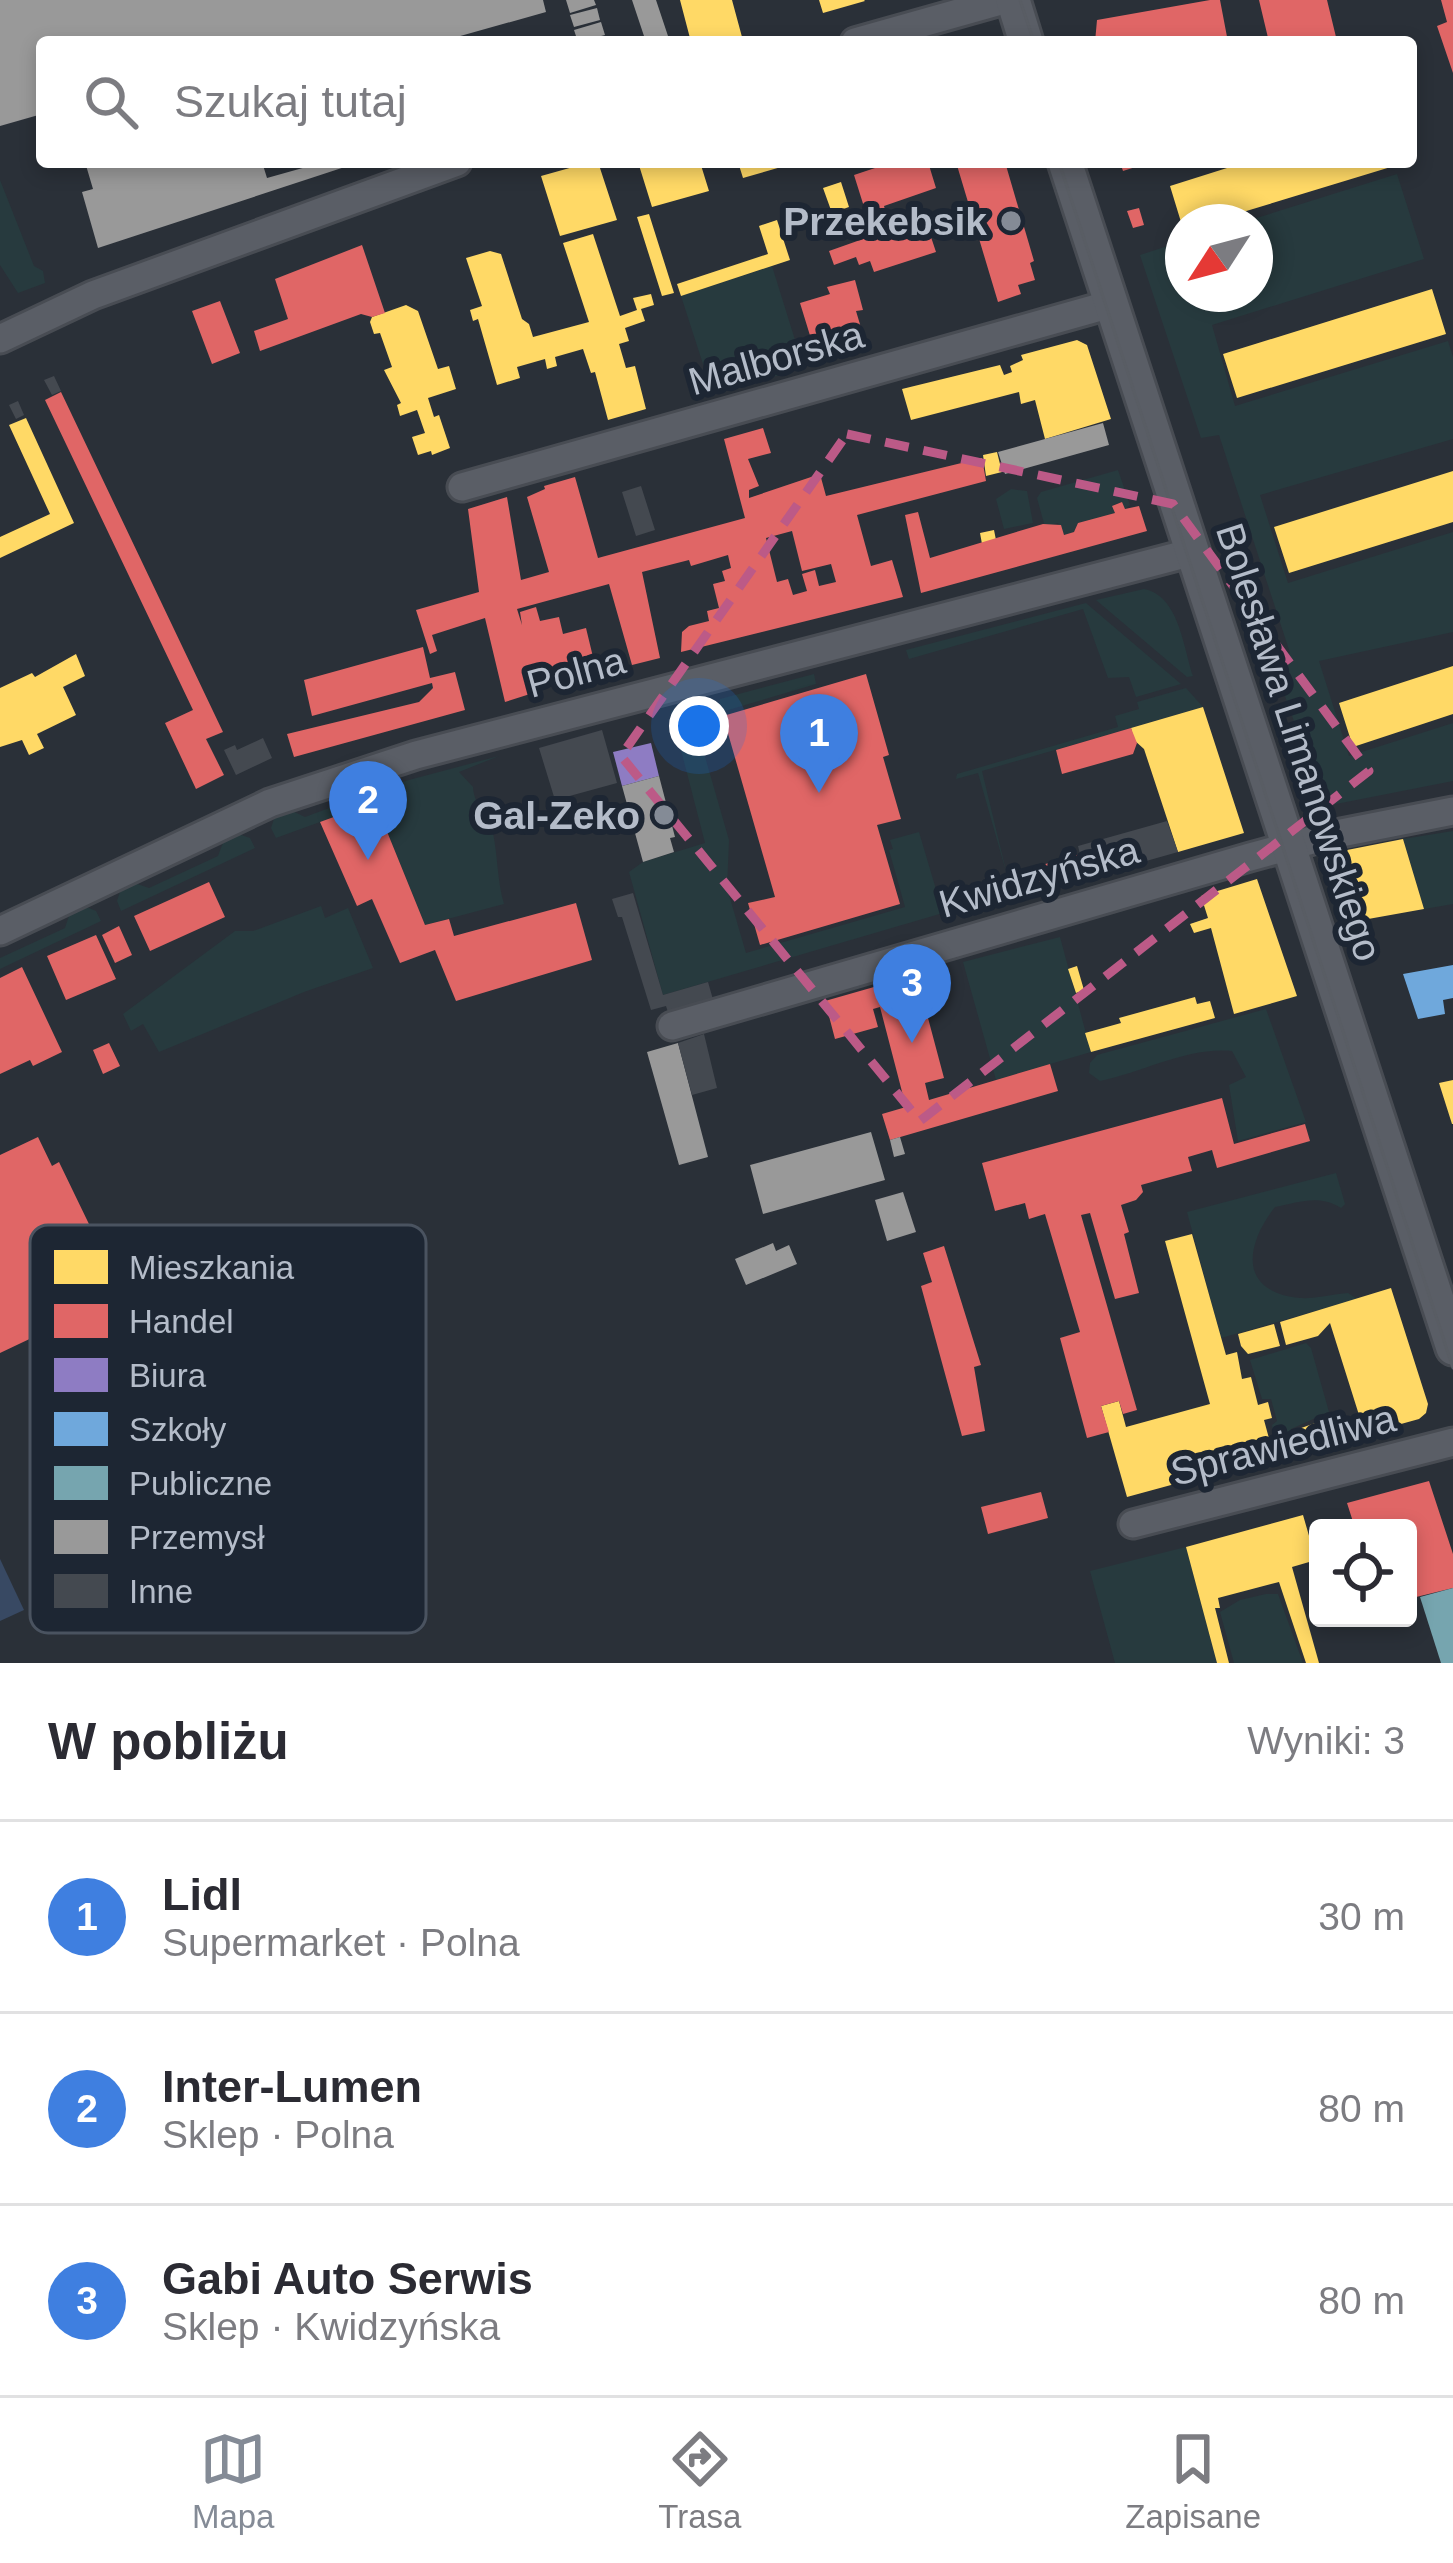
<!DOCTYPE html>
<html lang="pl">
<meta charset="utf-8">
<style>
body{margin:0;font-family:Arial,sans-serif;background:#f2f2f3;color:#2b2b33}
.controls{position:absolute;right:36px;bottom:36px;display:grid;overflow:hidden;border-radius:12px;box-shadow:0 6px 18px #0003}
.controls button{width:108px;height:108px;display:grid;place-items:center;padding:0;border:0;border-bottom:3px solid #e1e1e2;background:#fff;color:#2b2b33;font:60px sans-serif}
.compass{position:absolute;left:1165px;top:204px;width:108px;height:108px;border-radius:50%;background:#fff;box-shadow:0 6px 18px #0003;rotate:234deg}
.you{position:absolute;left:699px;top:726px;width:42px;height:42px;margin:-30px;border:9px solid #fff;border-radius:50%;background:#1a73e8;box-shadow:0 0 0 18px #1a73e833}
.badge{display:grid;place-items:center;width:78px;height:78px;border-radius:50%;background:#848b96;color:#fff;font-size:39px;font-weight:700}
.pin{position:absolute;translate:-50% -99px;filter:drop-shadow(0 3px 6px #0008)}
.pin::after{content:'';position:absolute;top:63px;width:42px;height:36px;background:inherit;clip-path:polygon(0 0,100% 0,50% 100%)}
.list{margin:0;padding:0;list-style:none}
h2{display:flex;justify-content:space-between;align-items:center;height:156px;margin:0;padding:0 48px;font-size:51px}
h2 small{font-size:39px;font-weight:400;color:#7c7c81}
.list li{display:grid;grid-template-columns:78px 1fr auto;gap:36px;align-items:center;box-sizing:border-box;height:192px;padding:0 48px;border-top:3px solid #e1e1e2}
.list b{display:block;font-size:45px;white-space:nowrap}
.list p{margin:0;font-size:39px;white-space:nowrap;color:#7c7c81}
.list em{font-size:39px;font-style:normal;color:#7c7c81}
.icon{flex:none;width:66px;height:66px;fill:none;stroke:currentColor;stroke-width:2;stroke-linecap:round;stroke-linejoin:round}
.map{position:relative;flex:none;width:1453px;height:1663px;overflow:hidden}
.search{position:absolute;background:#fff;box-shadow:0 6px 18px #0003;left:36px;right:36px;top:36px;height:132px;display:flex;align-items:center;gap:30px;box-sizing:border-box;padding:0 42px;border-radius:12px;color:#7c7c81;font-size:45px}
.sheet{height:732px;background:#fff}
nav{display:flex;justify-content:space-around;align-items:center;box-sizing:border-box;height:168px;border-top:3px solid #e1e1e2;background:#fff;font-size:33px;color:#7c7c81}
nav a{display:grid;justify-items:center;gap:6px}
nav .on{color:#848b96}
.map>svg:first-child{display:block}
</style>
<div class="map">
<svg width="1453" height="1663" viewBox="0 0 1453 1663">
<rect width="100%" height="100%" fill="#2a3038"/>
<!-- green -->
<path fill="#273a3e" d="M1397,174L1424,259L1212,325L1235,406L1448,341L1453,357V439L1260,495L1288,583L1453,532V632L1319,661L1349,756L1453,723V781L1331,805L1321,796L1272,660L1290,653L1219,435L1201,438L1140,255L1183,241V294H1255V222H1244Z
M0,180L34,266L43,271L45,283L18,293L0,265Z
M772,266L796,343L784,374L712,392L681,296Z
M1118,470L1130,505L1125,509L1121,502L1113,505L1115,513L1078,523L1074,532L1064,535L1058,523L1045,527L1037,498L1041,492Z
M1011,489L1027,491L1033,523L1004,529L996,499Z
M1144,589C1179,596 1183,646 1193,676L1187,677L1096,600Z
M1086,603L1181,684L1136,697L1129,677L1108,678L1083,609L909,659L906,650Z
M814,674L816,684L718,713L720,699Z
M1186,688L1203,707L982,771L1007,875L978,773L956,779L957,774L1118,727L1115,716L1139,709L1137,702Z
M687,707L693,715L729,840L727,888L746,953L905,907L889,850L893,849L890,840L919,832L943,913L663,995L629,872L643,862L705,843L671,711Z
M499,756L459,772L473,787C474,806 488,815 493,833C498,857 497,880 504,904L425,925L375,802L276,838L271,828L275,816L290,810L305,817L394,784Z
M1453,831V904L1424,909L1403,839Z
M238,834L250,838L255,848L121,911L117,901L121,889L134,883L149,888L218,856L224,840Z
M84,906L96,911L101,921L0,969V958L65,928L70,913Z
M321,906L325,918L348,908L373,968L304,992L159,1052L143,1024L131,1031L123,1014L235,931H253Z
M1060,937L1091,1052L996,1080L963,962Z
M1266,1009L1306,1122L1238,1141L1229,1085L1246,1077L1232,1051C1187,1047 1144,1072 1100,1081L1089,1073L1090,1063L1097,1055Z
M1336,1173L1345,1204L1341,1208C1320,1194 1299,1202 1275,1207C1245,1245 1238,1292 1300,1298C1315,1299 1333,1294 1348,1293L1357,1299L1221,1338L1187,1212Z
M1306,1343L1311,1348L1329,1412L1291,1429L1293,1447L1277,1451L1272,1425L1277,1421L1271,1399H1262L1250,1360Z
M1186,1547L1217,1663H1115L1090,1571Z
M1266,1594H1278L1303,1663H1234L1220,1612L1240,1600Z"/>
<!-- water -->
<path fill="#384963" d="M0,1559L24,1610L0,1621Z"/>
<!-- homes -->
<path fill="#ffd966" d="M680,0H732L742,37L726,42H691Z
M819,0H864L865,1L823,13Z
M591,162H598L617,220L560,236L541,176Z
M638,162H700L709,191L652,207Z
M738,162H795V163L743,178Z
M1246,162H1392L1394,166L1210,222H1181L1170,186Z
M841,182L849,207L832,213L823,188Z
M649,214L674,293L662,296L637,217Z
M777,220L790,260L681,296L677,284L768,254L759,226Z
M593,234L620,316L637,310L633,298L651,294L654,305L641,309L645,321L625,328L629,341L619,344L626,368L635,366L646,409L608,420L595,372L591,373L583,349L555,357L557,366L547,369L545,359L517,367L520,378L497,385L478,319L473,321L470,310L482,306L466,258L490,251L501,254L522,319L529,324L533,337L589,322L563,243Z
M1432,289L1446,334L1237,398L1223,354Z
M406,305L418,311L438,369L449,366L456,389L428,398L434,417L439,415L450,448L432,455L431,451L418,455L412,437L425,433L417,410L400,416L397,405L401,403L384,370L392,367L380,333L374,334L370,322L372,317Z
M1077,340L1087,345L1111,419L1045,439L1035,400L1021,404L1019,392L911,420L902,389L1000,365L1004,375L1012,372L1010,366L1023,360L1021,355Z
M26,418L74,523L0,558V537L50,514L9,425Z
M997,452L1002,472L986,476L983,455Z
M1453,471V522L1289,573L1274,527Z
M994,530L996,540L982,544L980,533Z
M76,654L85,676L63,687L76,715L37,734L44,748L29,755L22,740L0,747V688L32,673L35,677Z
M1453,666V714L1353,747L1339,703Z
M1203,707L1244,833L1178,852L1144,749L1134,740L1131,728Z
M1403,839L1424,909L1357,921L1338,864L1347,850Z
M1257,879L1297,996L1234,1014L1211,928L1194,933L1190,924L1208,918L1201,896Z
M1077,966L1084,990L1076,993L1068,969Z
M1195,997L1197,1004L1210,1001L1215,1018L1091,1052L1085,1033L1121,1023L1119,1018Z
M1453,1080V1124H1452L1439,1083Z
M1192,1234L1226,1355L1237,1352L1242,1379L1251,1377L1258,1405L1268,1402L1272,1418L1264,1420L1274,1457L1127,1497L1101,1406L1119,1401L1126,1427L1210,1404L1165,1241Z
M1391,1288L1428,1404L1426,1413L1419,1419L1365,1434L1330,1323L1318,1336L1286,1345L1280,1322Z
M1274,1324L1280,1346L1248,1354L1241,1346L1238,1334Z
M1329,1418L1340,1439L1298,1450L1293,1431Z
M1303,1515L1316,1560L1292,1567L1319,1663H1306L1279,1582L1218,1598L1220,1608H1215L1229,1663H1217L1186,1547Z"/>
<!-- shops -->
<path fill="#e06666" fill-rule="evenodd" d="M1210,0H1220L1228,42H1095L1097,20Z
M1259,0H1327L1336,37L1314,42H1269Z
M1441,0H1453V73L1437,26L1447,22Z
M893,162H928L936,188L884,206L891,231L925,219L936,252L874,272L870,261L859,265L856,257L834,265L829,251L863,239L855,213L865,210L854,175Z
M956,162H1005L1034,261L1030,263L1035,280L1018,285L1021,294L998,302Z
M1120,162H1148V163L1123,171Z
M1139,208L1144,225L1133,228L1127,211Z
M362,245L385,313L372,317L361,314L260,351L254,331L288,319L275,279Z
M855,280L863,310L856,311L865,341L816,355L800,303L830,294L827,287Z
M220,301L240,353L212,364L192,311Z
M61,392L223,732L206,739L224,775L196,789L165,723L193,710L45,400Z
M763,428L771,453L748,459L759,486L749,490V498L820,474L826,496L982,458L986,481L857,515L871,566L892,560L903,597L681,652L682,632L689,626L709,621L707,611L719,608L713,584L725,581L722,571L731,568L728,555L691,566L689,560L642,572L660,658L632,665L609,584L517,609L522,625L520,612L536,607L540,621L559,617L563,634L586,628L593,657L524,674L530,694L505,702L485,618L432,635L437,651L430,654L416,610L479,592L468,509L507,497L521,580L549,572L527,497L545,489L544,486L575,477L598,558L745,518L724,439ZM792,531L802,571L831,564L836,582L819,586L815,570L802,574L807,591L793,595L788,579L777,582L766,538Z
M1122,502L1125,509L1139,506L1147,531L921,593L905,515L918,512L930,558L1043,524L1061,525L1064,535L1074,532L1078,523L1115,513L1112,506Z
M423,647L430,678L455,672L465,710L294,757L287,734L419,702L433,688L432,683L312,716L304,680Z
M866,674L889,755L883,757L901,819L877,825L900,904L760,945L748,903L775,897L723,716Z
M1131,728L1137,743L1133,754L1062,774L1056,750Z
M375,802L425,925L449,919L454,936L576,903L592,960L456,1001L435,950L400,963L372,899L357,906L320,822Z
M1080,854L1086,878L1014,899L1007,875Z
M209,882L225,917L150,951L134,916Z
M119,926L132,955L115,963L102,935Z
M96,935L116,979L66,1000L47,956Z
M22,967L62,1052L33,1066L30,1060L0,1074V978Z
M902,979L906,991L920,988L944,1078L925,1083L929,1100L1050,1064L1058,1091L890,1140L882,1114L906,1107L880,1007L873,1009L878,1027L835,1039L825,1001Z
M109,1043L120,1066L103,1074L93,1050Z
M1222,1098L1234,1144L1305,1124L1310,1141L1217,1168L1212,1150L1188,1157L1192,1171L1141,1185L1143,1192L1136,1200L1121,1205L1129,1232L1124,1234L1139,1293L1115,1299L1090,1213L1081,1215L1137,1410L1123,1414L1119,1401L1101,1406L1109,1432L1087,1438L1060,1338L1080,1332L1045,1214L1029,1219L1025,1203L995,1211L982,1163Z
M38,1137L52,1166L59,1162L102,1251L96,1254L116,1298L0,1353V1155Z
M944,1246L981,1365L974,1367L985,1431L962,1436L921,1286L932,1282L923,1253Z
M1429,1481L1453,1554V1588L1408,1599V1528H1355L1347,1503Z
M1041,1492L1048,1518L988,1534L981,1507Z"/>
<!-- offices -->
<path fill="#8e7cc3" d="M651,743L659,776L622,786L613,752Z"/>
<!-- schools -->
<path fill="#6fa8dc" d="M1453,965V998L1443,1000L1445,1014L1418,1019L1403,974Z"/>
<!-- public -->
<path fill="#76a5af" d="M1453,1588V1663H1441L1420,1597Z"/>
<!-- industry -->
<path fill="#999" d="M0,0H543L546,12L439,42H42V114L0,126Z
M566,0H594L596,5L570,13Z
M632,0H656L670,42H646Z
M597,8L600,20L574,27L570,15Z
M601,22L605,35L578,42L574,30Z
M85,162H262L267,178L324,162L357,163L98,248L82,192L93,189Z
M1103,423L1109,445L1005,474L998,452Z
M659,776L675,837L670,838L674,852L643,862L622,786Z
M678,1043L708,1157L679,1165L647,1052Z
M871,1132L885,1180L763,1214L750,1165Z
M900,1137L905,1154L894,1157L890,1140Z
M903,1192L916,1232L887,1241L875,1200Z
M773,1243L776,1251L789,1245L797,1264L746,1285L735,1259Z"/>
<!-- building -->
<path fill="#444950" d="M54,376L61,391L52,395L44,380Z
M18,401L24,415L16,419L9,405Z
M641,486L655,530L636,536L622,492Z
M602,730L617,783L555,800L539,748Z
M263,738L272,758L236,775L224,750L235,745L237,750Z
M1167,821L1178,852L1086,878L1078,846Z
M633,893L663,995L708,982L714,1003L669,1015L666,1006L651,1010L622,917H618L612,899Z
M704,1034L717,1088L692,1095L678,1043Z"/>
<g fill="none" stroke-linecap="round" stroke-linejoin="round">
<defs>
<path id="minor" d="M855,42L1004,0
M0,339L93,295L457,162
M462,487L1111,304
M0,931L270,803L416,755L1193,552
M672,1026L1250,857L1331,835L1453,811
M1133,1524L1453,1442"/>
<path id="tertiary" d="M1013,0L1026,42
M1065,162L1453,1348"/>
</defs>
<!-- minor casing -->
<use href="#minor" stroke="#484c53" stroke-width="33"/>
<!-- tertiary casing -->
<use href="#tertiary" stroke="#484c53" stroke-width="39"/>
<!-- minor -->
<use href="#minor" stroke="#5a5e66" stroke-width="27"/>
<!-- tertiary -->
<use href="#tertiary" stroke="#5a5e66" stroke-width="33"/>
<!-- tram -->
<path stroke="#595d64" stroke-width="3" d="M1020,0L1034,42
M1059,162L1453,1368"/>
</g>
<!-- marked area -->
<path fill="none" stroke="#bc5a87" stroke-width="9" stroke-dasharray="24 15" stroke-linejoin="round" d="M847,434L1173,504L1369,771L920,1121L621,756Z"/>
<!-- markers -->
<g fill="#848b96" stroke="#1d2633" stroke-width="4.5">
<circle cx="1011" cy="221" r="12"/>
<circle cx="664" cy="815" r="12"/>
</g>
<g text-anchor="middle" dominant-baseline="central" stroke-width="12" stroke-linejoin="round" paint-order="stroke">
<!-- poi labels -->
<g font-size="39" font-weight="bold" fill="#b4bcc9" stroke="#1d2633" text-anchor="end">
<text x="987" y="221">Przekebsik</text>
<text x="640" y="815">Gal-Zeko</text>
</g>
<!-- street labels -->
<g font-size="39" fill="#b4bcc9" stroke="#1d2633">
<text transform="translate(776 358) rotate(-16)">Malborska</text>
<text transform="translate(576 672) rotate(-15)">Polna</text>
<text transform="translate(1299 742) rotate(72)">Bolesława Limanowskiego</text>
<text transform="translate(1039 877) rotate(-16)">Kwidzyńska</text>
<text transform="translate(1283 1445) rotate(-14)">Sprawiedliwa</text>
</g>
</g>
<!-- legend -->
<rect x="30" y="1225" width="396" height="408" rx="18" fill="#1d2633" stroke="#4a5360" stroke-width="3"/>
<rect x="54" y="1250" width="54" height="34" fill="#ffd966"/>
<rect x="54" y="1304" width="54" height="34" fill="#e06666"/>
<rect x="54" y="1358" width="54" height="34" fill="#8e7cc3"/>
<rect x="54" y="1412" width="54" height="34" fill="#6fa8dc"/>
<rect x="54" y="1466" width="54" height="34" fill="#76a5af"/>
<rect x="54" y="1520" width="54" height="34" fill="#999"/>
<rect x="54" y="1574" width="54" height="34" fill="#444950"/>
<g font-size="33" fill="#b4bcc9">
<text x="129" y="1279">Mieszkania</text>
<text x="129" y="1333">Handel</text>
<text x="129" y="1387">Biura</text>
<text x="129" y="1441">Szkoły</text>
<text x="129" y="1495">Publiczne</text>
<text x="129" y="1549">Przemysł</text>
<text x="129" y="1603">Inne</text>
</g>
</svg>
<div class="controls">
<button><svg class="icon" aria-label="locate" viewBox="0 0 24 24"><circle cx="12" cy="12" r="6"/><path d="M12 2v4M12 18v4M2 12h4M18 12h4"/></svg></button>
</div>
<svg class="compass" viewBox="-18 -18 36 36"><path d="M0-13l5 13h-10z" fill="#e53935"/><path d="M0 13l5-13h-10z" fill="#7c7c81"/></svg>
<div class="you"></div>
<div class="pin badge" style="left:819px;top:793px;background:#3f7fe0">1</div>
<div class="pin badge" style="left:368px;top:860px;background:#3f7fe0">2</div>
<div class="pin badge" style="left:912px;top:1043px;background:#3f7fe0">3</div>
<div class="search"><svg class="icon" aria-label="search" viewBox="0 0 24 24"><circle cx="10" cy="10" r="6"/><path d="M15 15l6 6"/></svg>Szukaj tutaj</div>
</div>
<section class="sheet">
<h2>W pobliżu<small>Wyniki: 3</small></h2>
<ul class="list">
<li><span class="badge" style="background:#3f7fe0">1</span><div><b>Lidl</b><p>Supermarket · Polna</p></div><em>30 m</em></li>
<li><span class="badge" style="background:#3f7fe0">2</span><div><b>Inter-Lumen</b><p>Sklep · Polna</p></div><em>80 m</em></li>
<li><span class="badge" style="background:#3f7fe0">3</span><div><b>Gabi Auto Serwis</b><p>Sklep · Kwidzyńska</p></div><em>80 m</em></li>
</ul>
</section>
<nav>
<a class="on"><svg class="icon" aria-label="map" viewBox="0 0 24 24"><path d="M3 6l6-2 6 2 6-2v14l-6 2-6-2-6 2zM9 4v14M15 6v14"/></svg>Mapa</a>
<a><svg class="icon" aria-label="directions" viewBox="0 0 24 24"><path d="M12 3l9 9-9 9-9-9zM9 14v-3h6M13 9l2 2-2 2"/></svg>Trasa</a>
<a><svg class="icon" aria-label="saved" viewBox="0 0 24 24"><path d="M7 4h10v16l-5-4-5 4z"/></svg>Zapisane</a>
</nav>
